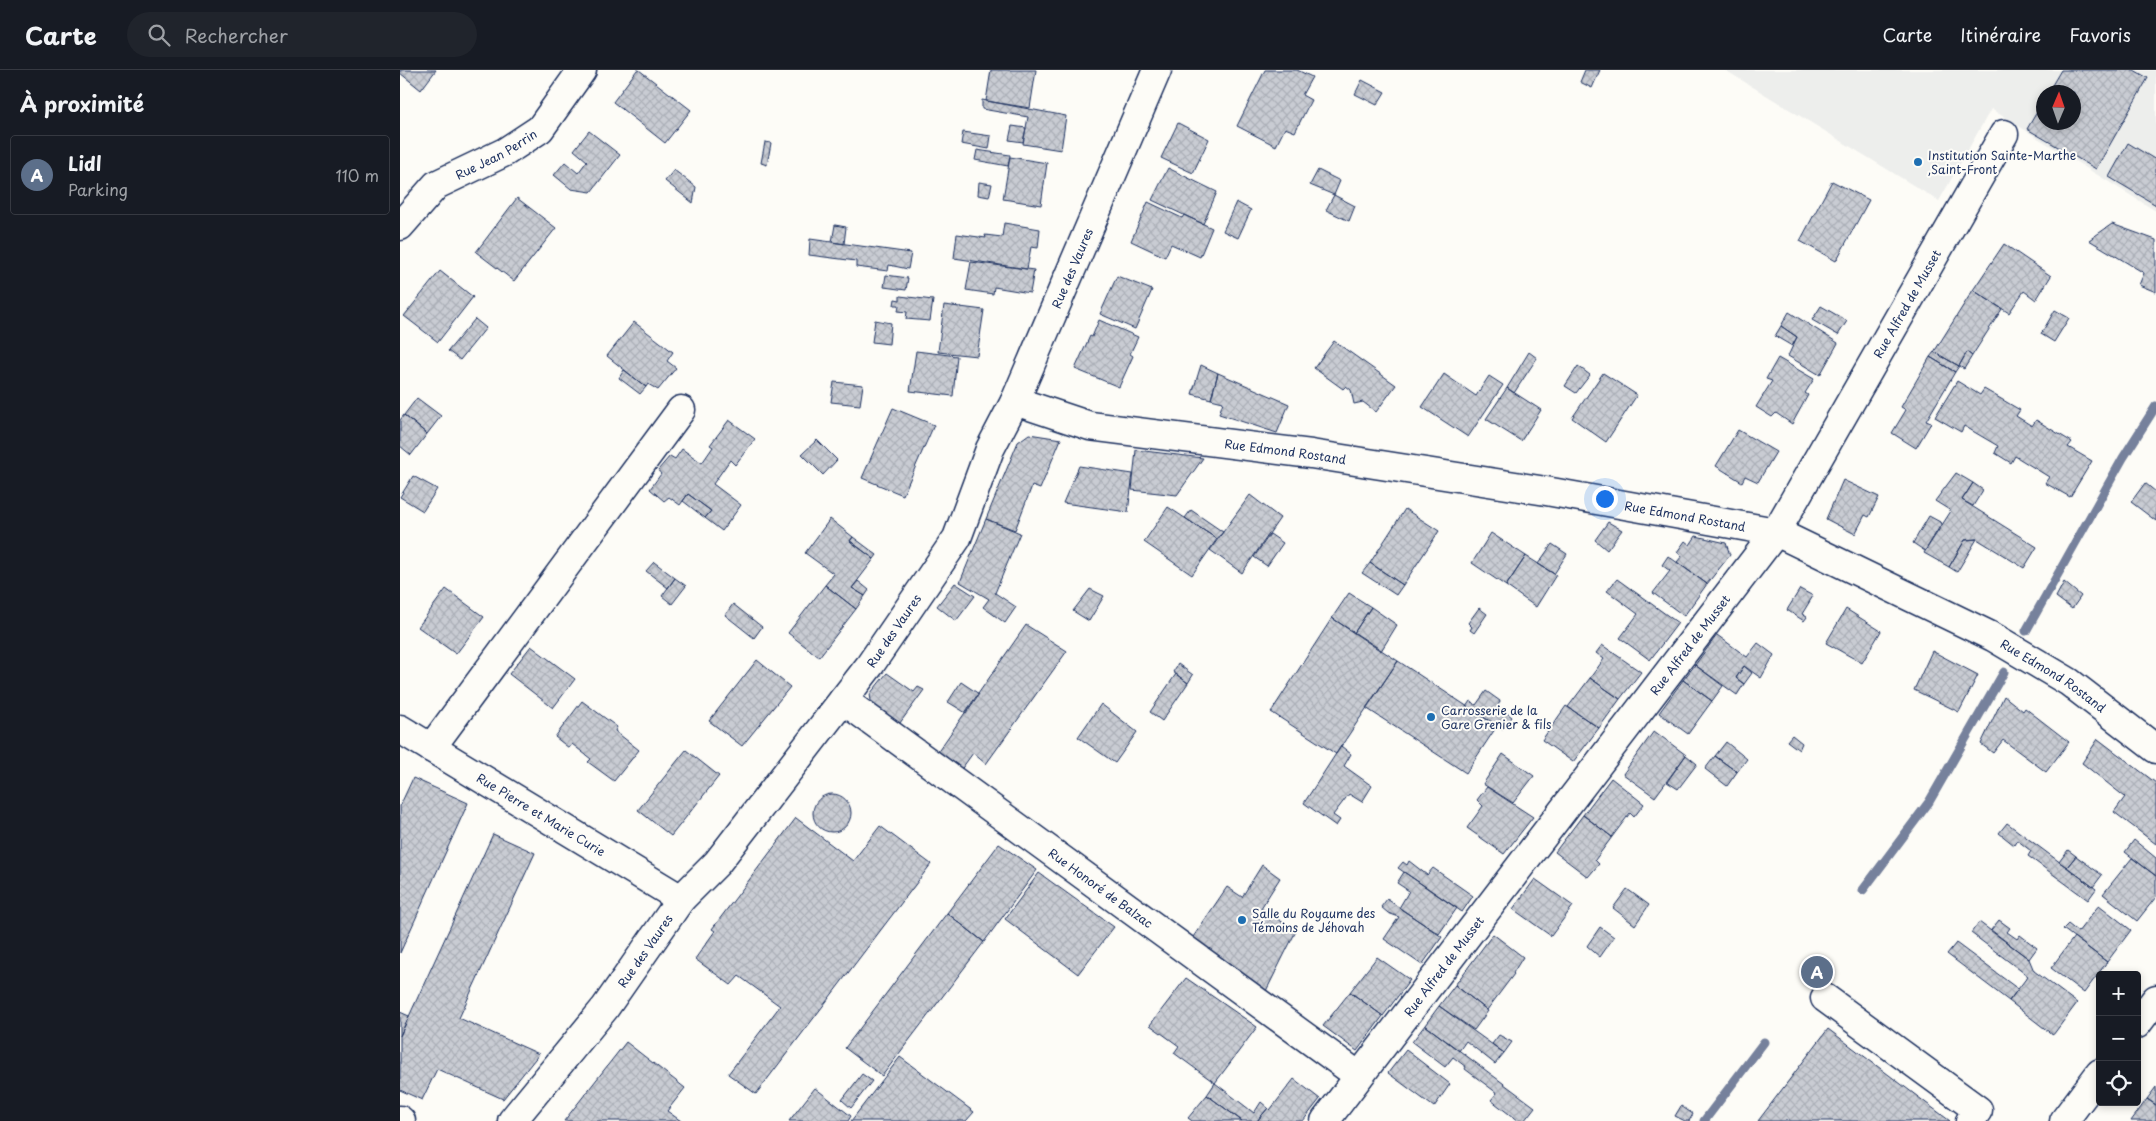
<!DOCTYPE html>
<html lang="fr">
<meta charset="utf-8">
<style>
body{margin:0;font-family:"Playpen Sans",sans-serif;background:#20242c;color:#f1f3f6}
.controls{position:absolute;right:15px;bottom:15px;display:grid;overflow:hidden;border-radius:5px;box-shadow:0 2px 8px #0003}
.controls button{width:45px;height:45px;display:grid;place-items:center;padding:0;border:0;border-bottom:1px solid #363941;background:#171b24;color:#f1f3f6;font:25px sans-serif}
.compass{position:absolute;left:1636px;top:15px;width:45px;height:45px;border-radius:50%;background:#171b24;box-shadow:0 2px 8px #0003;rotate:2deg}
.you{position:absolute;left:1204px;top:428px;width:18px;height:18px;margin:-12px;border:4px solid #fff;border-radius:50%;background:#1a73e8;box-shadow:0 0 0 8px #1a73e833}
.badge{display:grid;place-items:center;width:32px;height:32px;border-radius:50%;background:#8c9099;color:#fff;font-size:16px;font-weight:700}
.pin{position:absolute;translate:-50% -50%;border:2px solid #fff;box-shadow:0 1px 5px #0006}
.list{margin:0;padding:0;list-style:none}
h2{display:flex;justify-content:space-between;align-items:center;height:65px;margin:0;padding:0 20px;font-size:21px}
h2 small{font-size:16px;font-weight:400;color:#9ea1a6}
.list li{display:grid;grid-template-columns:32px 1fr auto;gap:15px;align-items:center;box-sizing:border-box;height:80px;margin:0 10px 10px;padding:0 10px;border:1px solid #363941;border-radius:5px}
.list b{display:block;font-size:19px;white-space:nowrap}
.list p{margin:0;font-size:16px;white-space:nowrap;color:#9ea1a6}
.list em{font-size:16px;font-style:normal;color:#9ea1a6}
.icon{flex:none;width:28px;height:28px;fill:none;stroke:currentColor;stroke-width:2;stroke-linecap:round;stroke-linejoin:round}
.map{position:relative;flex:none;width:1756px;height:1051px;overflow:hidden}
header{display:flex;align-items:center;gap:30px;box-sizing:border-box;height:70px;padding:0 25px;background:#171b24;border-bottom:1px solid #363941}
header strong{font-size:24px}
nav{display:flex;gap:28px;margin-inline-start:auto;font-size:18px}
.search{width:350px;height:45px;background:#20242c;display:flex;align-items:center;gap:12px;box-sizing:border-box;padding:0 18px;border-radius:28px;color:#9ea1a6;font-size:19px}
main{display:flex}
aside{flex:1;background:#171b24}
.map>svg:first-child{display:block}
</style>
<header>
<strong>Carte</strong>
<div class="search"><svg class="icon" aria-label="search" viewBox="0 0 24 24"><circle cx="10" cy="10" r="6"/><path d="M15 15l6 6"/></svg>Rechercher</div>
<nav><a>Carte</a><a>Itinéraire</a><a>Favoris</a></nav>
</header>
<main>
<aside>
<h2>À proximité<small></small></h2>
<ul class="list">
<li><span class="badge" style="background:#5c6f8a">A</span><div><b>Lidl</b><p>Parking</p></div><em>110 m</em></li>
</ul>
</aside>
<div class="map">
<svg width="1756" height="1051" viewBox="0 0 1756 1051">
<defs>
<pattern id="building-cross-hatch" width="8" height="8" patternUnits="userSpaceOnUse" patternTransform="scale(1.25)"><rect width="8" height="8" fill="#c9ccd3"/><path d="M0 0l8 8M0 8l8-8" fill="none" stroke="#acb0b8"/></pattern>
</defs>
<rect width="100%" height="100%" fill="#fdfcf7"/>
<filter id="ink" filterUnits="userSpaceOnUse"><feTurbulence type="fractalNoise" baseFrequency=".02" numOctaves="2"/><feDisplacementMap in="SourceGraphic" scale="10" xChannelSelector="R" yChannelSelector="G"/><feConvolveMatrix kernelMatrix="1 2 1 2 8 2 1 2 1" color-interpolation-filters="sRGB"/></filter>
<g filter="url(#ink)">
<!-- built -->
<path fill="#edeeec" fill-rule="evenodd" d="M1325,0H1756V141L1591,39L1539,131ZM1644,22H1674V52H1644Z"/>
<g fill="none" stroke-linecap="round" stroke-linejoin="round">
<!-- stream -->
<path stroke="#76819c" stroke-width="9" d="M1626,561L1723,388L1756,336
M1463,820L1529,732L1604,602
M1304,1051L1364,972"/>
</g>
<!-- building -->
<path fill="url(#building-cross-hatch)" stroke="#1b2f5e" d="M0,0H36L21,20L0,3Z
M237,0H239L291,40L265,73L213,32Z
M591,0H636L630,38L586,31Z
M865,0H897L912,7L902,25L911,30L895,62L885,58L876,76L837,56Z
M1185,0H1200L1192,18L1180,12Z
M1661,0H1734L1748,8L1696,99L1627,59L1644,30V52H1674V22H1648Z
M962,10L985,22L977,35L955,24Z
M582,30L666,46L661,80L623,74L628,47L582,39Z
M778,53L809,69L793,103L761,88Z
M612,56L626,58L623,72L609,70Z
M189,61L220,85L191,122L171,119L154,105L165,92L178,103L187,91L174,80Z
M563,62L591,66L589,79L561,74Z
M365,72L371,73L367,95L361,93Z
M1728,73L1756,90V135L1709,107Z
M577,80L610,85L608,96L575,90Z
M610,87L647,93L641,135L603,129Z
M768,98L817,122L803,154L752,130Z
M274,100L296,117L293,133L265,111Z
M918,100L940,111L934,125L910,115Z
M1432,111L1469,130L1436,191L1400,171Z
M579,112L592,114L589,127L578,125Z
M934,125L955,136L949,151L926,140Z
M117,128L156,158L114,211L76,182Z
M748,132L782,148L784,145L812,158L800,187L771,174L765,187L731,171Z
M836,132L851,140L838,168L823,161Z
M604,153L640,159L638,178L631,177L627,199L554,188L557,164L586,168L585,165L602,167Z
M1712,154L1756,170V222L1739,215L1744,203L1689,170Z
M435,155L446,157L444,174L432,172Z
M410,169L511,183L508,199L489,195L488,201L456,197V191L409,185Z
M1604,174L1651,206L1636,230L1624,221L1609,243L1573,220Z
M571,192L634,200L630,223L594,217L593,224L566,220Z
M40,201L73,227L38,272L4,246Z
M486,205L508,208L506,220L484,217Z
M717,206L752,220L735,259L700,244Z
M1573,220L1602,239L1572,286L1567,282L1559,296L1534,282Z
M500,226L533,230L530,251L506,249L507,242L498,241L499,235H494L495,229L500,230Z
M544,235L584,240L577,286L538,282Z
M1421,236L1447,251L1438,265L1412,250Z
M1655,240L1669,248L1654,272L1641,264Z
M1389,242L1438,273L1420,305L1388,286L1397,267L1381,256Z
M75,249L86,258L60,290L48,281Z
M475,250L491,253L489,274L472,272Z
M699,250L738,267L730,284L733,286L719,317L675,299L690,266L692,267Z
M234,252L273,282L267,291L276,298L258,320L248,314L246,317L207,286Z
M1381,256L1397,267L1392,276L1375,266Z
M934,271L996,315L976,342L963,332L954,334L951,320L946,316L943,319L914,298Z
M516,281L557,286L553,326L510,321Z
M1129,282L1137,288L1114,323L1107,318Z
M1534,282L1559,296L1555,302L1530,287Z
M1567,282L1572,286L1564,299L1559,296Z
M1530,287L1555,302L1526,351L1531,353L1516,378L1492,363L1506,340L1501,337Z
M1378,288L1414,309L1405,323L1408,325L1392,354L1376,343L1372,347L1356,337L1372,311L1366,309Z
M801,295L818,303L811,329L792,324Z
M1178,296L1190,305L1176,323L1165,316Z
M224,300L246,317L240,324L219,308Z
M818,303L889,334L877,363L819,344L823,332L811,329Z
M1203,303L1237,325L1206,372L1172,348Z
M1044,304L1076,326L1089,306L1103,315L1068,367L1022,337Z
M1557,311L1580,325L1584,319L1620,340L1616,346L1632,356L1636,350L1672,372L1668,377L1692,391L1670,427L1645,413L1649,407L1615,386L1611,393L1595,383L1598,376L1564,356L1561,362L1535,347Z
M434,312L463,315L460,335L431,332Z
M1107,318L1141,340L1121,371L1086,349Z
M17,328L41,346L27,364L4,345Z
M493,338L534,355L503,425L462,408Z
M4,345L27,364L11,385L0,376V350Z
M329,350L355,369L335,395L330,390L313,414L341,435L322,461L305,448L311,441L288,424L280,435L269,427L264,431L250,419L261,404L258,400L270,386L275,389L282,379L302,393L313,377L310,375Z
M1338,360L1376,382L1358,412L1345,406L1342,412L1316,396Z
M629,364L661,369L640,419L632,416L615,460L586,449L618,372Z
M417,370L437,390L423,405L402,384Z
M736,380L803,388L777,425L732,420Z
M679,396L733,404L728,442L663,433Z
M1556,403L1573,413L1562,430L1637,477L1624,498L1577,469L1565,470L1549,497L1524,483L1551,441L1535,431Z
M13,406L37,419L23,441L0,427Z
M1443,410L1479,427L1469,447L1465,445L1455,464L1426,449Z
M1573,413L1583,420L1573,436L1562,430Z
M1745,413L1756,422V451L1731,432Z
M288,424L311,441L305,448L283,431Z
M850,425L880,448L842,503L810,480Z
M768,437L817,469L792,505L744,472Z
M1005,439L1039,461L1003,515L970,493Z
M791,440L823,462L817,469L785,448Z
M1529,446L1542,453L1525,481L1513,473Z
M430,449L453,467L450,471L474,489L452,518L465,526L456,539L425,515L434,504L405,483Z
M586,449L620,463L595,523L616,537L605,553L583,537L589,529L560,512Z
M1208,452L1222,460L1207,480L1195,470Z
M1091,463L1126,486L1106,516L1072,493Z
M870,464L883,473L867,496L854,487Z
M1296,466L1326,473L1330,485L1307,514L1277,492L1282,486L1277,482L1285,471L1290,475Z
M453,467L477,485L474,489L450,471Z
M1577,469L1557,502L1549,497L1565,470Z
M1152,474L1167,484L1154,504L1138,494Z
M1126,486L1156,505L1136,537L1106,516Z
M1268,486L1307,514L1284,546L1253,523L1270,501L1262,495Z
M254,492L275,508L268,518L246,501Z
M970,493L1003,515L996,525L962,503Z
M275,508L286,516L272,534L262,526Z
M1217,509L1278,553L1250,590L1220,568L1238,544L1207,521Z
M458,511L469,520L465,526L452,518Z
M1664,512L1681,526L1672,539L1656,527Z
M555,513L575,526L556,551L537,536Z
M425,515L456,539L419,587L388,563Z
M46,519L84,547L56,584L18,557Z
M690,519L704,526L689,551L673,541Z
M1400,519L1413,526L1402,544L1407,547L1404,551L1387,540Z
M949,523L971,537L954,563L932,548Z
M333,534L362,557L354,568L325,545Z
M971,537L997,555L981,581L954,563Z
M1079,538L1087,544L1074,563L1070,560L1072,557L1068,553Z
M1446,539L1481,561L1462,593L1426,573Z
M932,548L998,591L936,684L871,642Z
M626,555L667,581L586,694L573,683L560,701L537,683Z
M1317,565L1347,587L1358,573L1374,585L1361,608L1344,596L1336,608L1344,614L1337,625L1295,595Z
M1202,575L1241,602L1220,629L1190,608L1204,589L1196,583Z
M131,576L175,609L153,638L109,604Z
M1532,581L1578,605L1559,642L1514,620Z
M357,590L390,617L342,676L309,651Z
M998,591L1097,656L1066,703L966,638Z
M778,594L793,605L788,613L773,602Z
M1295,595L1323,616L1312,631L1283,610Z
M1344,596L1352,603L1344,614L1336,608Z
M487,603L514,622L518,617L524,620L497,657L472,638L470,624Z
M776,604L788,613L762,651L750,642Z
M1190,608L1220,629L1199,658L1168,637Z
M1283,610L1312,631L1288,664L1259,643Z
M561,612L579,624L566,643L548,632Z
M1086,621L1100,631L1098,636L1112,647L1103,659L1066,637L1070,631L1076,635Z
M1604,626L1623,641L1625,638L1669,672L1646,702L1603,670L1593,683L1581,674Z
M182,631L217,657L215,661L239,680L214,711L188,692L191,689L172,674L169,678L155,667Z
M701,634L737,662L715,693L678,667Z
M1166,636L1199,658L1173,692L1142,670Z
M1254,661L1286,685L1255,727L1223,704Z
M1392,665L1402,673L1399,680L1387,671Z
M1698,669L1756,713V774L1714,742L1725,727L1682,693Z
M1326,672L1347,689L1337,702L1315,686Z
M941,676L951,684L944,696L972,716L962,732L949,724L933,745L940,750L936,756L904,733Z
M286,680L319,706L271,766L238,740Z
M1103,684L1134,706L1113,733L1083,714Z
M1286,685L1297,694L1278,719L1267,712Z
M1315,686L1337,702L1327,716L1305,699Z
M13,708L68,733L0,883V736Z
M1211,708L1244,734L1234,747L1230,743L1212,767L1183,745Z
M1087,717L1133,747L1104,784L1067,758L1083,736L1077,730Z
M413 743a19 19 0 1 1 38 0a19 19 0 1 1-38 0Z
M1183,745L1212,767L1195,790L1199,794L1188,807L1155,782Z
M396,748L453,791L480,756L531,794L356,1024L328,1004L380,936L339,906L331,915L295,889L315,861L312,859Z
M1607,753L1696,819L1688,830L1628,786L1631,781L1617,770L1614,775L1599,763Z
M93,764L135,783L59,948L139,984L103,1029L37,999L22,1030L0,1020V966Z
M1734,770L1756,788V806L1725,782Z
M599,774L637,800L584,872L547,843Z
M1668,780L1676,786L1667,797L1659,792Z
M1676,786L1702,805L1693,817L1667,797Z
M1732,788L1756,806V827L1737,851L1703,824Z
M1009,791L1027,805L1033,798L1073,826L1062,842L998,798L1003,792L1007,795Z
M862,795L880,808L861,838L896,861L864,925L789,873L827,817L842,827Z
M1004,802L1057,838L1039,864L999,838L1009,821L997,813Z
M639,803L714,857L678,904L605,849Z
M1135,809L1173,836L1151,866L1113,839Z
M1227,819L1249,835L1235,855L1213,838Z
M987,829L1042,867L1022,895L984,869L999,847L988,843L981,837Z
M1699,835L1731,860L1707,892L1663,859L1668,854L1678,862Z
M547,843L584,872L482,1006L445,978Z
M1599,850L1610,858L1607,862L1617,869L1620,865L1637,878L1629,889L1591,860Z
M1579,852L1629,889L1634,901L1677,933L1653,965L1609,931L1628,906L1571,863Z
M1200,857L1214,867L1200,887L1187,876Z
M1093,864L1123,887L1113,903L1114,904L1087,940L1055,915Z
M1674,867L1707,892L1684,923L1651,898Z
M1556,873L1618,919L1609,931L1547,884Z
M977,887L1010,910L983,946L950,922Z
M786,908L857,957L815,1013L774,983L779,976L750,955Z
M1055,915L1088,941L1074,960L1039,936Z
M950,922L983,946L957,981L923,956Z
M1039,936L1104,983L1095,994L1066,971L1059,981L1025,955Z
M0,942L9,946L0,966Z
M1025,955L1135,1037L1124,1051H1118L1091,1030L1097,1023L1065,999L1066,997L1053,987L1045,997L1012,972Z
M1428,959L1550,1051H1358Z
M1099,965L1112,972L1104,983L1092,974Z
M226,972L285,1018L267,1041L281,1051H164Z
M1006,980L1050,1014L1034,1037L988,1003Z
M500,987L574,1042L566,1051H451Z
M462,1004L472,1011L451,1038L442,1030Z
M894,1009L920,1029L903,1051H857L868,1038L870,1040Z
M815,1013L854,1043L861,1032L868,1038L857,1051H842L807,1025Z
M1756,1017V1035L1747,1029Z
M415,1018L451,1046L448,1051H389Z
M807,1025L842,1051H792L788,1048Z
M1747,1029L1756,1035V1051H1731Z
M1281,1036L1293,1044L1289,1051H1285L1275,1046Z"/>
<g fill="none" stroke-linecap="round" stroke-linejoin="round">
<defs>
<g id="minor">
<path id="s1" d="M0,156L36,115L105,82L140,59L182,0"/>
<path id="s2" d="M615,331L690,356L911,384L1146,421L1376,462L1593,567L1669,612L1756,679"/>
<path id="s3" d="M443,630L959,1006"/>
<path id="s4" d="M0,659L281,829"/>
<path d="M31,678L281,340"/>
<path d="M1425,928L1578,1040L1570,1051"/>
<path d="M0,1050L1,1051"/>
<path id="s5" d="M112,1051L205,938L281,829L317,793L470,595L557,468L590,379L615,331L757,0"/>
<path id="s6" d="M925,1051L1376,462L1604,64"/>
</g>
<path id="major" d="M1737,954L1756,929
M1664,1051L1700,1003"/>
</defs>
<!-- minor casing -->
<use href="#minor" stroke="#1b2f5e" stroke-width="31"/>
<!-- major casing -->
<use href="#major" stroke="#1b2f5e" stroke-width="31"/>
<!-- minor -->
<use href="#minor" stroke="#fdfcf7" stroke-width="28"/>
<!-- major -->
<use href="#major" stroke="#fdfcf7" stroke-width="28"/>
</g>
</g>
<!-- markers -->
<g fill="#1f6fb2" stroke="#fdfcf7" stroke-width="2">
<circle cx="1518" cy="92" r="5"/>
<circle cx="1031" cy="647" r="5"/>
<circle cx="842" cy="850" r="5"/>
</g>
<g text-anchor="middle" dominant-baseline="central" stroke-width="4" stroke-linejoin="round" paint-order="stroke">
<!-- street labels -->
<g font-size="12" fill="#1b2f5e" stroke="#fdfcf7">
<text stroke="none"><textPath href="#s1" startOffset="122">Rue Jean Perrin</textPath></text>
<text stroke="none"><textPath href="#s5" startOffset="1028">Rue des Vaures</textPath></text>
<text stroke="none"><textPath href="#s6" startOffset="1005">Rue Alfred de Musset</textPath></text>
<text stroke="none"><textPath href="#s2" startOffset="276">Rue Edmond Rostand</textPath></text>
<text stroke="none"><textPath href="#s2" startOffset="681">Rue Edmond Rostand</textPath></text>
<text stroke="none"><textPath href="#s5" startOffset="622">Rue des Vaures</textPath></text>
<text stroke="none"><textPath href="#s6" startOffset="600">Rue Alfred de Musset</textPath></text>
<text stroke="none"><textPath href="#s2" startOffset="1086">Rue Edmond Rostand</textPath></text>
<text stroke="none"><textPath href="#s4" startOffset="165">Rue Pierre et Marie Curie</textPath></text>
<text stroke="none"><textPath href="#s3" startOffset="319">Rue Honoré de Balzac</textPath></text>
<text stroke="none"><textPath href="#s5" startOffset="216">Rue des Vaures</textPath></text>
<text stroke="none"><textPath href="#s6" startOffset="195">Rue Alfred de Musset</textPath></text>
</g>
<!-- poi labels -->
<g font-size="12" fill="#1b2f5e" stroke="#fdfcf7" text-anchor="start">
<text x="1528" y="85">Institution Sainte-Marthe<tspan x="1528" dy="14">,Saint-Front</tspan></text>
<text x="1041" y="640">Carrosserie de la<tspan x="1041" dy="14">Gare Grenier &amp; fils</tspan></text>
<text x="852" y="843">Salle du Royaume des<tspan x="852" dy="14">Témoins de Jéhovah</tspan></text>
</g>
</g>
</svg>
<div class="controls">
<button>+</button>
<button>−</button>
<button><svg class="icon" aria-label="locate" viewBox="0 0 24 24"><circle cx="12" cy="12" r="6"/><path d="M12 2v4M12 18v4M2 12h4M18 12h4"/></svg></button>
</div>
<svg class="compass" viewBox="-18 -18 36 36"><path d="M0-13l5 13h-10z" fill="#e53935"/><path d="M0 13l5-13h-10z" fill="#9ea1a6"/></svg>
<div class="you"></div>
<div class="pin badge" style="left:1417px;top:902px;background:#5c6f8a">A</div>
</div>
</main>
